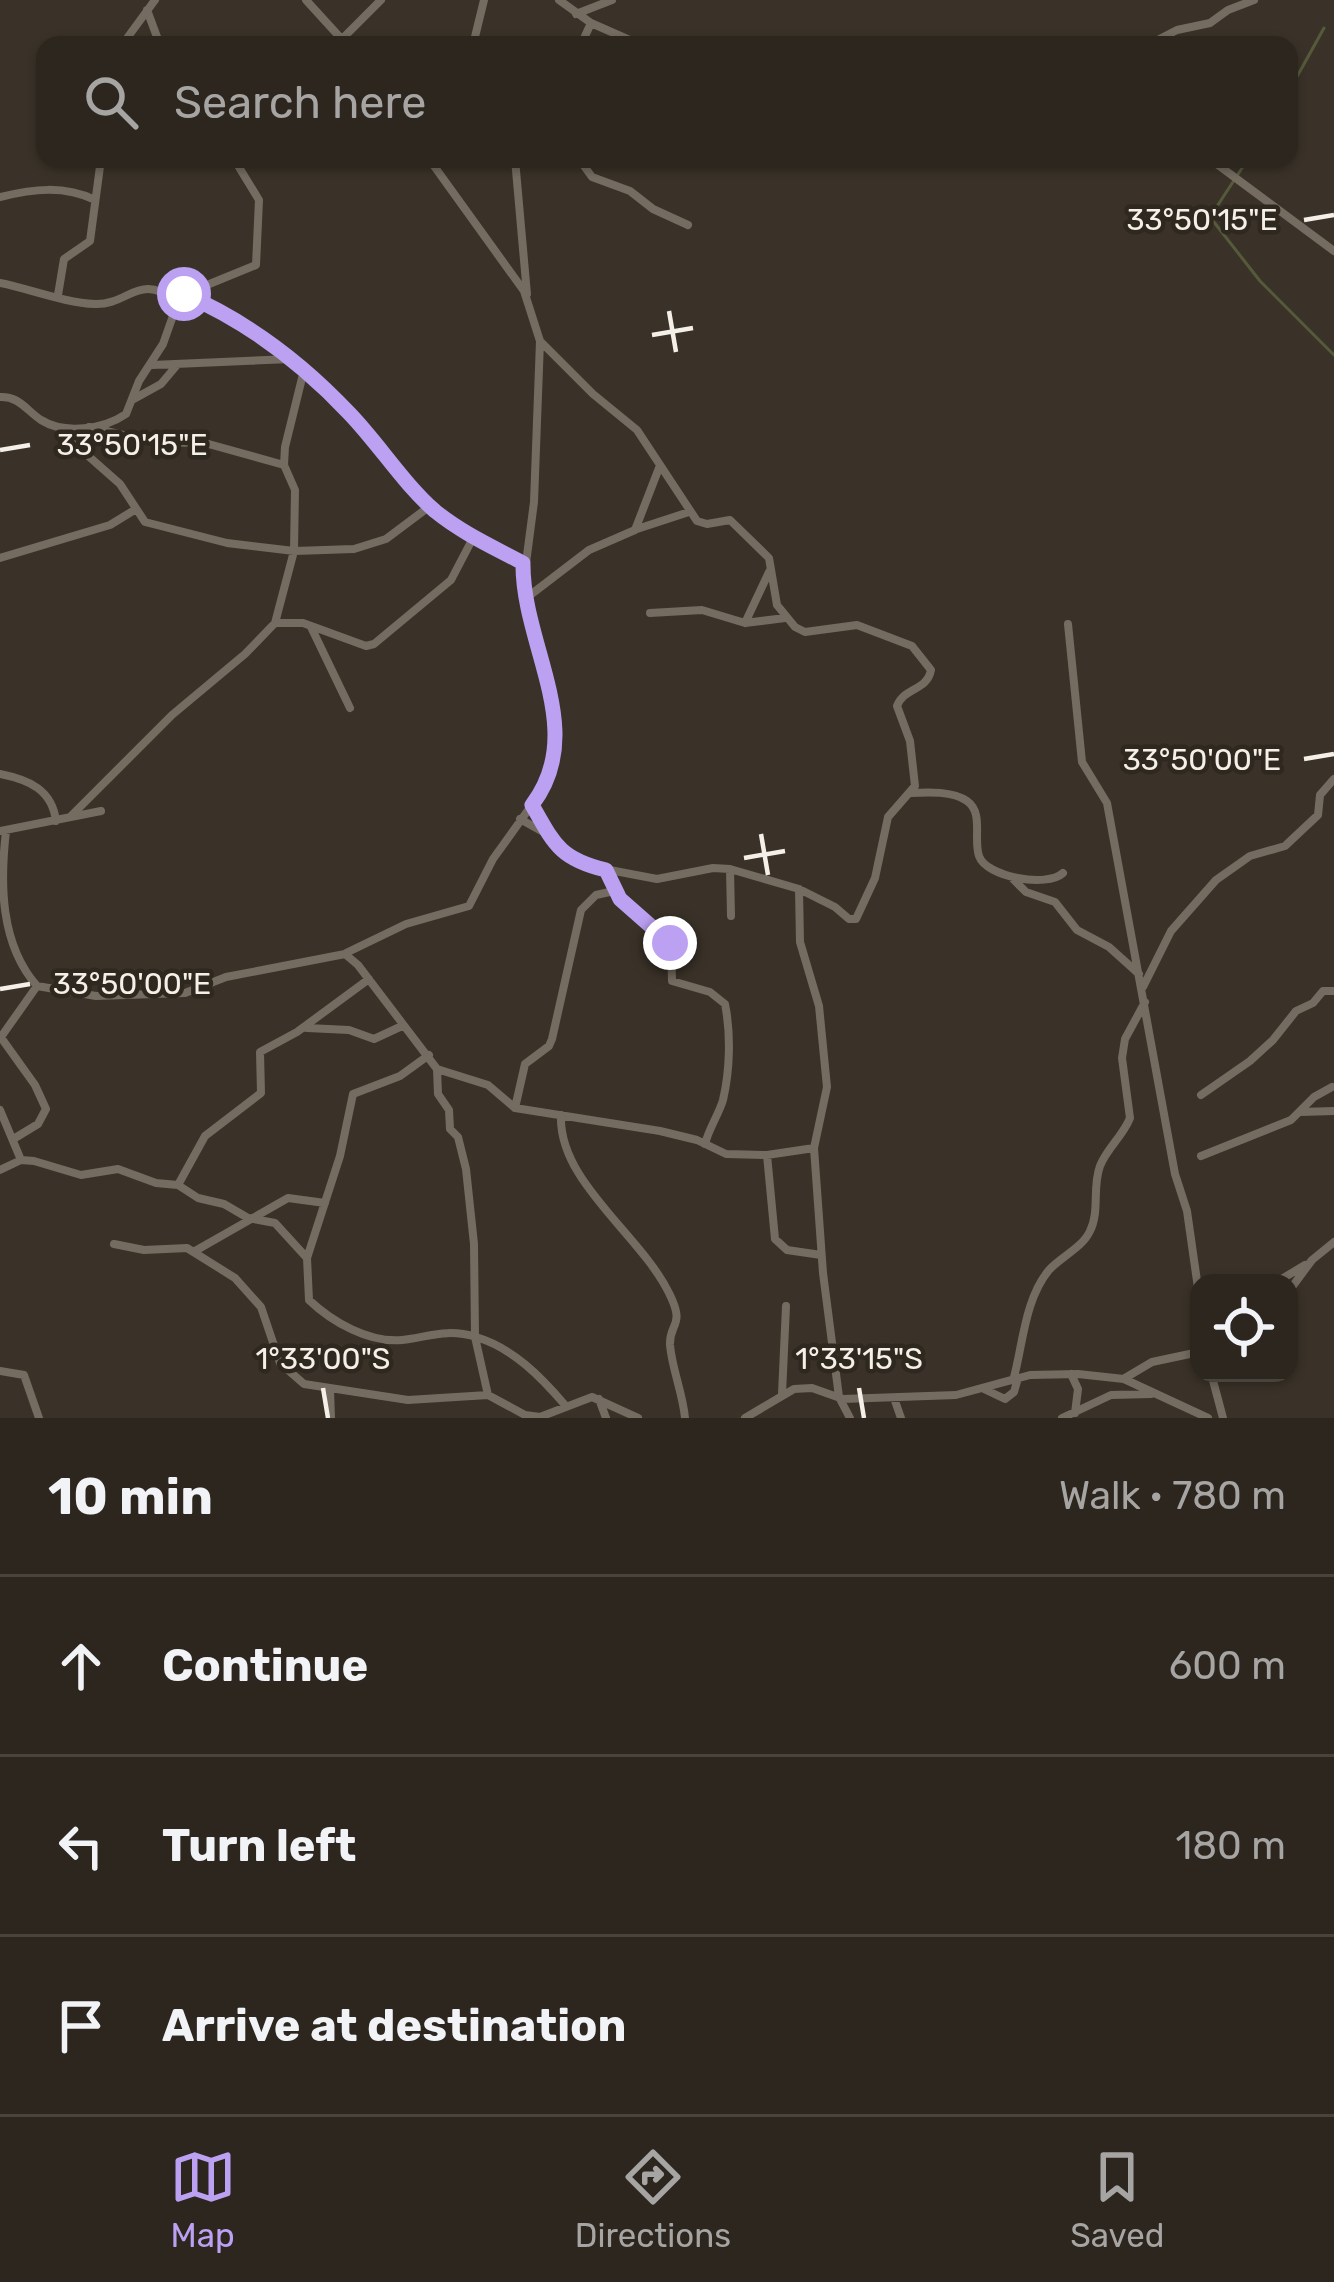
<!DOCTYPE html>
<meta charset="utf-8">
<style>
body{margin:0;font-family:Rubik,sans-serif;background:#342e27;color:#f1f3f6}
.controls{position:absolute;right:36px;bottom:36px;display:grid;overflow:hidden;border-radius:24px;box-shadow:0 3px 9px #0004}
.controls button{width:108px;height:108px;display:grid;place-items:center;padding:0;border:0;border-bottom:3px solid #48433c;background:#2c261e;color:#f1f3f6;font:60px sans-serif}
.stop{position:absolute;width:36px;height:36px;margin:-27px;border:9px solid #bca0f2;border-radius:50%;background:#fff}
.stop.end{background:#bca0f2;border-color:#fff;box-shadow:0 3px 12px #0008}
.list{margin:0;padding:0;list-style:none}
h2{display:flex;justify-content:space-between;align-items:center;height:156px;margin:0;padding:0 48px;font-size:51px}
h2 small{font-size:39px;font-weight:400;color:#a6a5a4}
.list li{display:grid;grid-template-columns:78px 1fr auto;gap:36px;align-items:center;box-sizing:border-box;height:180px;padding:0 48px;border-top:3px solid #48433c}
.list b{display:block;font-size:45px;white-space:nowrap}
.list em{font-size:39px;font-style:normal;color:#a6a5a4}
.icon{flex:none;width:66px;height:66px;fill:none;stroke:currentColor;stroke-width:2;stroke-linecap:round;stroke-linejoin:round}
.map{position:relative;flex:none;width:1334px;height:1418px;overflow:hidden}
.search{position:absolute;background:#2c261e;box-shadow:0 3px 9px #0004;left:36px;right:36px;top:36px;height:132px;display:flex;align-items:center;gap:30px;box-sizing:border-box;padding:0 42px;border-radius:24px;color:#a6a5a4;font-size:45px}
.sheet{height:696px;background:#2c261e}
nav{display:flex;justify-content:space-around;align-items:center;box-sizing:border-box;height:168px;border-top:3px solid #48433c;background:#2c261e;font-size:33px;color:#a6a5a4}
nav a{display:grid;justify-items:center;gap:6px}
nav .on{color:#bca0f2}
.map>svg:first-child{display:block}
</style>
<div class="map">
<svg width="1334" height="1418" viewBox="0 0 1334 1418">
<rect width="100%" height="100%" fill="#3a3228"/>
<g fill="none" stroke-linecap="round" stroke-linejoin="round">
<!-- stream -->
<path stroke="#555b3a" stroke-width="3" d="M1289,91L1324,28
M1248,159L1210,217L1260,281L1334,355"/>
<!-- street -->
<path stroke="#746c61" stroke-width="8" d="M306,0L347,45
M559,0L591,23L641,45
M147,10L160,45
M576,14L612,0
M342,39L381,0
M122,45L155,0
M473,45L484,0
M581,45L591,23
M1148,45L1177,30L1210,23L1228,10L1254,0
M429,159L524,291L540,341L593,394L637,430L697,521L707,524L730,520L769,558L777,605L795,627L805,632L857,625L912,646L931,670C927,691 904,687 897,706L910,741L915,786L888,817L875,878L856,919H849L835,907L799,889L730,869L713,868L657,879L578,864L555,843L532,805
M515,159L527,294
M579,159L592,177L630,191L653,209L688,225
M1210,159L1334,251
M0,197C33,189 64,185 95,200
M0,283C30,289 65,303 95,304C129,305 139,272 176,301
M185,294C247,322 303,364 350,413C378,442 400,476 429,505C455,531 491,546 523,564
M58,295L64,259L90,241L101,159
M152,365L291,359
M0,397C19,396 26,410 41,420C65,435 104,429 126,414L139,381L163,344L180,296L256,265L259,200L234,159
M132,400L161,384L177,365
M89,427L153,442L205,443L284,465
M60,431L120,484L145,522L227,543L294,551L354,549L386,539L430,506
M637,529L689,512
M0,558L110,525L136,509
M525,599L589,550L635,530L659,468
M650,613L702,610L745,623L785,618
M275,623L294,551L295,490L284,465L285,447L304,370
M745,623L769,572
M1068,624L1082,762L1107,803L1175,1174L1187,1211L1199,1295
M311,627L350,708
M0,774C30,780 52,790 56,821
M911,793C928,792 953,791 967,801C984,813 973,839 979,856C986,877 1047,888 1063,873
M70,817L172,715L245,654L275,623H303L366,646L374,644L451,580L473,538
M520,819L547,834
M0,831L101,811
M6,831C0,883 0,944 37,986L96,996L185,993L226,977L345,954L358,965L437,1069L488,1085L515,1108L660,1131L697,1140L726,1154L767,1155L814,1148
M730,869L731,916
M606,870L620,899L671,945L672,981L710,992L725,1004C731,1034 730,1070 723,1100C719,1114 709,1128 705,1144
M1011,877L1026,892L1055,902L1077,930L1109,947L1139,974
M799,889L800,942L819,1006L827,1087L814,1148L823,1273L839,1397L850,1418
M346,953L406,924L469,906L493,859L544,788L555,761V718L523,586L534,502L540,341
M1143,987L1171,931L1216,880L1250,856L1285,846L1318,815L1320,795L1334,779
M307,1028L349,1030L374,1039L402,1026
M0,1036L35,1085L46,1109L38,1124L15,1138
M1,1037L37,986
M429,1055L400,1076L353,1094L340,1156L307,1258L309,1300C332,1322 369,1343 402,1340C429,1337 446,1328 476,1337C513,1348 541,1377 565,1405
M437,1069L438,1094L449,1110L450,1129L458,1137L466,1169L474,1244L475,1337L488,1395
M1201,1095L1250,1061L1273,1040L1296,1011L1313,1003L1323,991H1334
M515,1108L525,1064L549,1046L552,1039L581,910L596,895L614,891
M0,1110L21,1160
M1300,1112L1334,1111
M561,1115C558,1181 640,1234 669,1293C686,1327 669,1322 670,1345C672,1369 683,1394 685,1418
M767,1155L775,1239L787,1250L821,1255
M1201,1156L1291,1120L1314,1097L1332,1087
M0,1170L21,1160L34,1161L81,1175L118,1169L156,1183L178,1185L198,1198L224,1204L248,1218L275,1223L307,1258
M178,1185L205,1136L261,1093L260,1052L297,1032L369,979
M114,1244L144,1250L187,1248L235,1278L261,1307L280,1363L304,1384L408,1400L488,1395L525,1415L540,1417L592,1397L638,1418
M195,1251L288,1198L325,1203
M1275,1283L1305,1265
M1289,1291L1312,1260L1334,1242
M0,1371L24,1375L39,1418
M1211,1373L1223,1418
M1071,1374L1078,1389L1075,1413
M1014,1377C1023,1343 1025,1299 1049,1270C1061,1257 1083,1247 1090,1231C1100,1211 1092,1187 1100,1166C1107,1148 1123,1136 1130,1118L1122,1058L1125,1039L1145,1002
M1125,1378L1152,1362L1199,1352
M984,1389L1005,1399L1014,1392L1018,1378
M330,1390L331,1418
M782,1394L786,1306
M894,1398L901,1418
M599,1399L606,1418
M745,1418L794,1389L812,1388L843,1399L956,1395L1030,1375L1078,1374L1124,1379L1208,1418
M1062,1418L1111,1395L1151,1394"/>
</g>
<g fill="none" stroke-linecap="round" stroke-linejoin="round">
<!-- route -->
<path stroke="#bca0f2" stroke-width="15" d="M184,294C246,321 302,363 349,413C379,444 403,483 435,511C462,533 493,547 523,563C522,646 589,730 532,805C554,844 560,859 606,870L620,899L670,943"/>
</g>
<!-- ticks -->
<path fill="none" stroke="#f4efe8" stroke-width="4.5" d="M1304,220L1334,215M669,311L676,352M652,335L693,328M0,450L30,445M1304,759L1334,754M761,834L768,875M744,858L785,851M0,989L30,984M323,1388L328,1418M859,1388L864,1418"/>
<g font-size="30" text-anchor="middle" fill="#f4efe8" stroke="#2f281e" stroke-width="9" stroke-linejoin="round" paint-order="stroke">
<text x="1202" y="230">33°50'15"E</text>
<text x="132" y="455">33°50'15"E</text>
<text x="1202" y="770">33°50'00"E</text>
<text x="132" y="994">33°50'00"E</text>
<text x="323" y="1369">1°33'00"S</text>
<text x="859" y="1369">1°33'15"S</text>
</g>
</svg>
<div class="controls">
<button><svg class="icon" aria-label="locate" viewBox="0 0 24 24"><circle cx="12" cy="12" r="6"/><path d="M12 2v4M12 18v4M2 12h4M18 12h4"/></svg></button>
</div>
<div class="stop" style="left:184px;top:294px"></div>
<div class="stop end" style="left:670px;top:943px"></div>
<div class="search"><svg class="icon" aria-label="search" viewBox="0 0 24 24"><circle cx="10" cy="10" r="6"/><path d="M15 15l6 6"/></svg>Search here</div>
</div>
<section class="sheet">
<h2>10 min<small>Walk · 780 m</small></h2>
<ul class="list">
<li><svg class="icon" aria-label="ahead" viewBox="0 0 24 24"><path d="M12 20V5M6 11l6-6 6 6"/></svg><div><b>Continue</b></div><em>600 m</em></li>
<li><svg class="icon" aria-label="left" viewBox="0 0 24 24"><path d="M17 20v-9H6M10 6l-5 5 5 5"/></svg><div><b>Turn left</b></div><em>180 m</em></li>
<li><svg class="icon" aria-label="arrive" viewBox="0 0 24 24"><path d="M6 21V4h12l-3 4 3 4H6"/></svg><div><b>Arrive at destination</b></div></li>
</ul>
</section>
<nav>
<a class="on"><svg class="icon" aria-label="map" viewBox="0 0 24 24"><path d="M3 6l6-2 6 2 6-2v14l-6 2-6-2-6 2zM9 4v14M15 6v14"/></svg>Map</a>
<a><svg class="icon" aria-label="directions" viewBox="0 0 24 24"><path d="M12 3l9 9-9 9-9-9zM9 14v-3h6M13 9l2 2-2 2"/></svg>Directions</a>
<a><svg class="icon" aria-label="saved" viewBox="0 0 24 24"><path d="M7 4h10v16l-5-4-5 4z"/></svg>Saved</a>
</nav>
